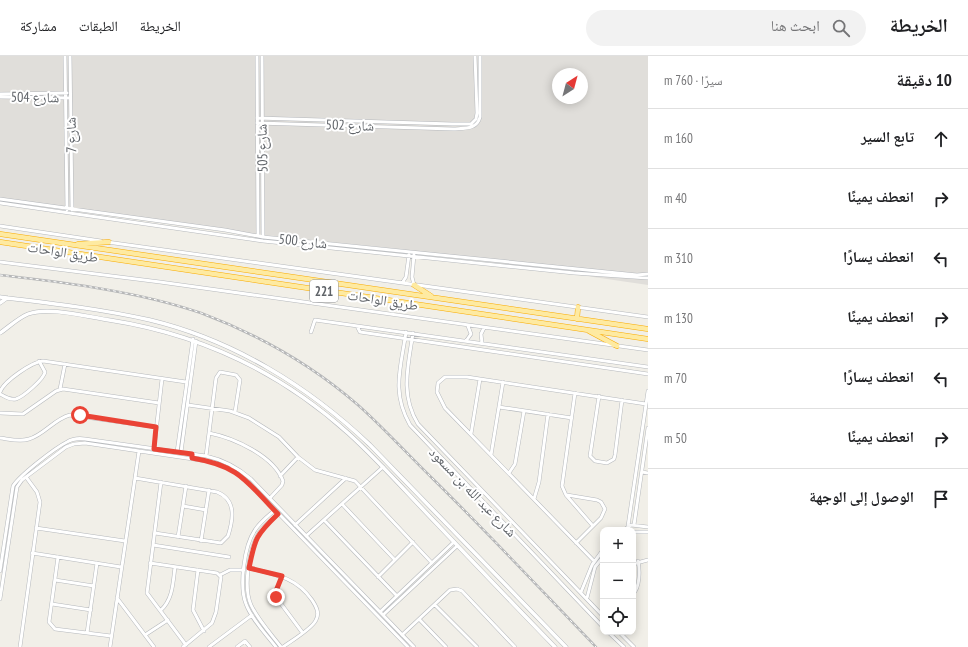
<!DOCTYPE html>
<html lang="ar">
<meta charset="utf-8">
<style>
body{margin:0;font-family:"PT Sans Narrow","Noto Naskh Arabic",sans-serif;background:#f2f2f2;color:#202124;direction:rtl}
.controls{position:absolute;right:12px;bottom:12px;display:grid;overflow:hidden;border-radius:8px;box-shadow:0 2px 10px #0003}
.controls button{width:36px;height:36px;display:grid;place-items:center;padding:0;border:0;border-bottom:1px solid #e0e0e0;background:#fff;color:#202124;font:20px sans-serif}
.compass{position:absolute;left:552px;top:12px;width:36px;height:36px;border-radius:50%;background:#fff;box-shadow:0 2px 10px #0003;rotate:36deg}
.stop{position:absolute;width:12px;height:12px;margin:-9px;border:3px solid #ea4335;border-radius:50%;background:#fff}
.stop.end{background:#ea4335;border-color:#fff;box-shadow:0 1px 4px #0008}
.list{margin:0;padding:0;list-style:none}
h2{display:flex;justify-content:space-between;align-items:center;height:52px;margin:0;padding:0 16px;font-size:17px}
h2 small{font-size:13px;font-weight:400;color:#757577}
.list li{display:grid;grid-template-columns:26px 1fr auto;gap:12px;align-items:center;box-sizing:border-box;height:60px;padding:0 16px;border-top:1px solid #e0e0e0}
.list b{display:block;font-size:15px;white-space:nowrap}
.list em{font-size:13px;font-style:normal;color:#757577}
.icon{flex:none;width:22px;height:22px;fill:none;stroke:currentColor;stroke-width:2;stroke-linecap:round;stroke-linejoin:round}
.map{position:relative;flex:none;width:648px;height:591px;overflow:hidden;direction:ltr}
header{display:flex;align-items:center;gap:24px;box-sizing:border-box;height:56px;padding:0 20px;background:#fff;border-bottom:1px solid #e0e0e0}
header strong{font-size:19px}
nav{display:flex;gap:22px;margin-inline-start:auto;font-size:14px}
.search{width:280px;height:36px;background:#f2f2f2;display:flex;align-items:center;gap:10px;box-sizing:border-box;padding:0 14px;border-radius:22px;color:#757577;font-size:15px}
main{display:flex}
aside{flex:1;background:#fff}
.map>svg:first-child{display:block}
</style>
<header>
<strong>الخريطة</strong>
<div class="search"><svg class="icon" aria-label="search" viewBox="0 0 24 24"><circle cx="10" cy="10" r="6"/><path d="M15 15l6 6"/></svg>ابحث هنا</div>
<nav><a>الخريطة</a><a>الطبقات</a><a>مشاركة</a></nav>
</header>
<main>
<aside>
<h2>10 دقيقة<small>سيرًا · 760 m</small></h2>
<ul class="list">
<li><svg class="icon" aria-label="ahead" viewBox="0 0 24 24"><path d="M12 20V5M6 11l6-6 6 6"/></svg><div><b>تابع السير</b></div><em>160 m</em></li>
<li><svg class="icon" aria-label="right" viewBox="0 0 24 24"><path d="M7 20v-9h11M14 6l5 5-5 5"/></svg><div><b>انعطف يمينًا</b></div><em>40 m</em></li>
<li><svg class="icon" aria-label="left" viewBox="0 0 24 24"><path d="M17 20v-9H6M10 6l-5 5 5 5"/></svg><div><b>انعطف يسارًا</b></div><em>310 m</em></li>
<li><svg class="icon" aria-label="right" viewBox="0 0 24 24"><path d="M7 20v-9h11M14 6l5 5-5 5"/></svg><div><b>انعطف يمينًا</b></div><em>130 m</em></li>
<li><svg class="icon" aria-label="left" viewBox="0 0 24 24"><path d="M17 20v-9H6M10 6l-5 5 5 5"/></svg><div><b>انعطف يسارًا</b></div><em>70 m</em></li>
<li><svg class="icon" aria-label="right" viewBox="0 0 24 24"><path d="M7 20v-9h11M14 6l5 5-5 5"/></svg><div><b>انعطف يمينًا</b></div><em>50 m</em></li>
<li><svg class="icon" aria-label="arrive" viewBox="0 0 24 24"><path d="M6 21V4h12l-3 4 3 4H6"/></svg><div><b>الوصول إلى الوجهة</b></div></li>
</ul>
</aside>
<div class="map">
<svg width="648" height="591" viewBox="0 0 648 591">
<rect width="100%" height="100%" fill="#f1efe8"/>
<!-- industrial -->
<path fill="#e0deda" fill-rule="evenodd" d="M0,0H648V229L408,194L265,179L0,145ZM558,18H582V42H558Z"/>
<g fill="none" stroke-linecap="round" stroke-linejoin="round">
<defs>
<path id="minor" d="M65,0L67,154
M70,0L72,154
M257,0L258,180
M262,0L263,181
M0,38L67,37
M0,41L70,42
M257,62L452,68H471L476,63L477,57L475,0
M257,67L453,73C464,72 477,74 480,61V0
M0,143L225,174L263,181L637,219L648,218
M0,147L263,185L574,217L648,222
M0,170L101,185
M107,186L648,261
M414,199L412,221L414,229
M0,206L160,226L648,294
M402,227L406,221L409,199
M357,270L360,276L648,318
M311,276L315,264L648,311
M406,276C401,311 391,336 410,369L603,571
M413,277C408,310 400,339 418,368L603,560
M466,285L471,278L468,270
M482,287L481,278L484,272
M60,333L65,308
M0,336C4,325 32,306 43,305L186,326
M575,337L562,430L566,439L593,470
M0,338C5,341 10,344 16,343C23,341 44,323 45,316L39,305
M599,340L590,400L595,405L607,407L614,403L615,399L622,344
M188,349L230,355L249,362L279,381L298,401L315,414L355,425L432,507
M499,351L572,362
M0,357L23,358L56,335L63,333L159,347
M209,377C234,382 274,400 283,425L282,429L270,442
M471,378L480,323
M0,382C9,383 20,386 29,383C44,379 54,363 70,359L156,371
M154,393L162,323
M177,396L193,283
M181,396L196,285
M491,399L503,326
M206,400L216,322L220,316L236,319L240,324L235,356
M642,416L648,417
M509,417L515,408L524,355
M280,420L298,401
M135,422L217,436C237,444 233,464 228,480L221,487L155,477
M161,426L147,537L186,589
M567,439L597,444L601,446L605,453L601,462L576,487
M534,443L539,426L548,358
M342,448L395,504
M183,450L206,454
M275,454C268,460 260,466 255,474C244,490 239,530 246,548C252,564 266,578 276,591
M278,458C272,464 263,470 259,477C249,493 243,531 251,549C258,564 271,578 281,591
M324,464L397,540
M295,469L346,422
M634,469L648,372
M628,470L648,335
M36,472L125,485
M624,474L631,469L648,471
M633,476H648
M306,480L383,411
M178,481L186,430
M201,485L209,434
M153,489L229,501
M32,497L121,511
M58,501L49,566L55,573L111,580
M594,505L445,352L437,336L438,327L445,321H467L646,348
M150,507L217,517L221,521L216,556L212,567L183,591
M633,508L648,504
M249,512C274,518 296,521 312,544C316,550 320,557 316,564C312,573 291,585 283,591
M198,514L193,554L204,575
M0,515L13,430C20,419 55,392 67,386C72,383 78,382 85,383L206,400C224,404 237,411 251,423L414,591
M220,519L230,514H244
M282,520L276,535V541L302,576
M378,521L413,486
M55,524L94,530
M581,536L592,509L603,494
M633,538C640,531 640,514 638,505
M117,542L154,591
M587,542L595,511L603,501
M0,543L17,431L22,424L66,391L74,388L85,387L213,406L231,413L248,426L408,591
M52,548L91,554
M435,549L477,591
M161,554C173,543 173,526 175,511
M380,556L454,486
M383,559L457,490
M419,563L446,591
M608,576L624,591
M619,576L634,591
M87,577L97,507
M145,579L168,564
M402,579L450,534L457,533L462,535L515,591
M20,591L40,446L37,436L26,421
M110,591L139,395
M209,591L252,559
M237,591L245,585L250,591"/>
<path id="tertiary" d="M0,241C50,247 101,253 150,264C233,284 308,330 370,389L566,591
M0,247L7,242
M0,277C9,271 18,262 28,258C49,250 87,261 109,264C200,278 280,316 348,377C379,405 407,437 436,467C476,509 515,550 555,591"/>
<path id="trunk" d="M0,178L648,273
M0,186L648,283
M78,188L109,186
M414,229L431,240
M577,263L578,251
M589,275L617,290"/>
</defs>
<!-- minor casing -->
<use href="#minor" stroke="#b5b8bc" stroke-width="4"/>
<!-- tertiary casing -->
<use href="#tertiary" stroke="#b5b8bc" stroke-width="4.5"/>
<!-- trunk casing -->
<use href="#trunk" stroke="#f9ab00" stroke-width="5.5"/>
<!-- minor -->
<use href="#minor" stroke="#fff" stroke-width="3"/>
<!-- tertiary -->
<use href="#tertiary" stroke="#fff" stroke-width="3.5"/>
<!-- trunk -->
<use href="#trunk" stroke="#feeaa1" stroke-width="4.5"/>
<defs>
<path id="rail" d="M0,219C67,227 137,235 201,257C257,278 312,309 358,349C384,372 408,399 433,423C489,478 542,535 596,591"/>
</defs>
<!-- rail casing -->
<use href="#rail" stroke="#b6b7b8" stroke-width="2.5"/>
<!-- rail -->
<use href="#rail" stroke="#fff" stroke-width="1" stroke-dasharray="3" stroke-linecap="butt"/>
</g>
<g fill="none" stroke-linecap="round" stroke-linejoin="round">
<!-- route -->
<path stroke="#ea4335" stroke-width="5" d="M80,359L156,371L154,393L192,398V402C240,410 246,425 278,458C256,479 255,482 249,512L282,520L276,535V541"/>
</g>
<g text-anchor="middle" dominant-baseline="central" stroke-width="4" stroke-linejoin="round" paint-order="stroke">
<!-- shield labels -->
<rect fill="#fff" stroke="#8f9295" stroke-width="1" x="310" y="224" width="28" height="22" rx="3"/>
<g font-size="13" font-weight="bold" fill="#5f6368">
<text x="324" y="235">221</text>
</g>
<!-- street labels -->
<g font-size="14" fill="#5f6368" stroke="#fff">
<text transform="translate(35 41) rotate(1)">شارع 504</text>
<text transform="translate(350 69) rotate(2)">شارع 502</text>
<text transform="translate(71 79) rotate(-91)">شارع 7</text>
<text transform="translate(262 92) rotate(-91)">شارع 505</text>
<text transform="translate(303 185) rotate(6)">شارع 500</text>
<text transform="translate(63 196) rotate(9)">طريق الواحات</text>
<text transform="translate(383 244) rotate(9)">طريق الواحات</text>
<text transform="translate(473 436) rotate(46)">شارع عبد الله بن مسعود</text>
</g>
</g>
</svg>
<div class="controls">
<button>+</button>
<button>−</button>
<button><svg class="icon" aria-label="locate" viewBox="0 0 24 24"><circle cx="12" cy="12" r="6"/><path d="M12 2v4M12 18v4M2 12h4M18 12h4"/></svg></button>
</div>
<svg class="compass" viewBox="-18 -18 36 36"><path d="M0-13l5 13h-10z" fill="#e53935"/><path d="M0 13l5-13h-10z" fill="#757577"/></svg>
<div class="stop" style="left:80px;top:359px"></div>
<div class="stop end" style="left:276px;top:541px"></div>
</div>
</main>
